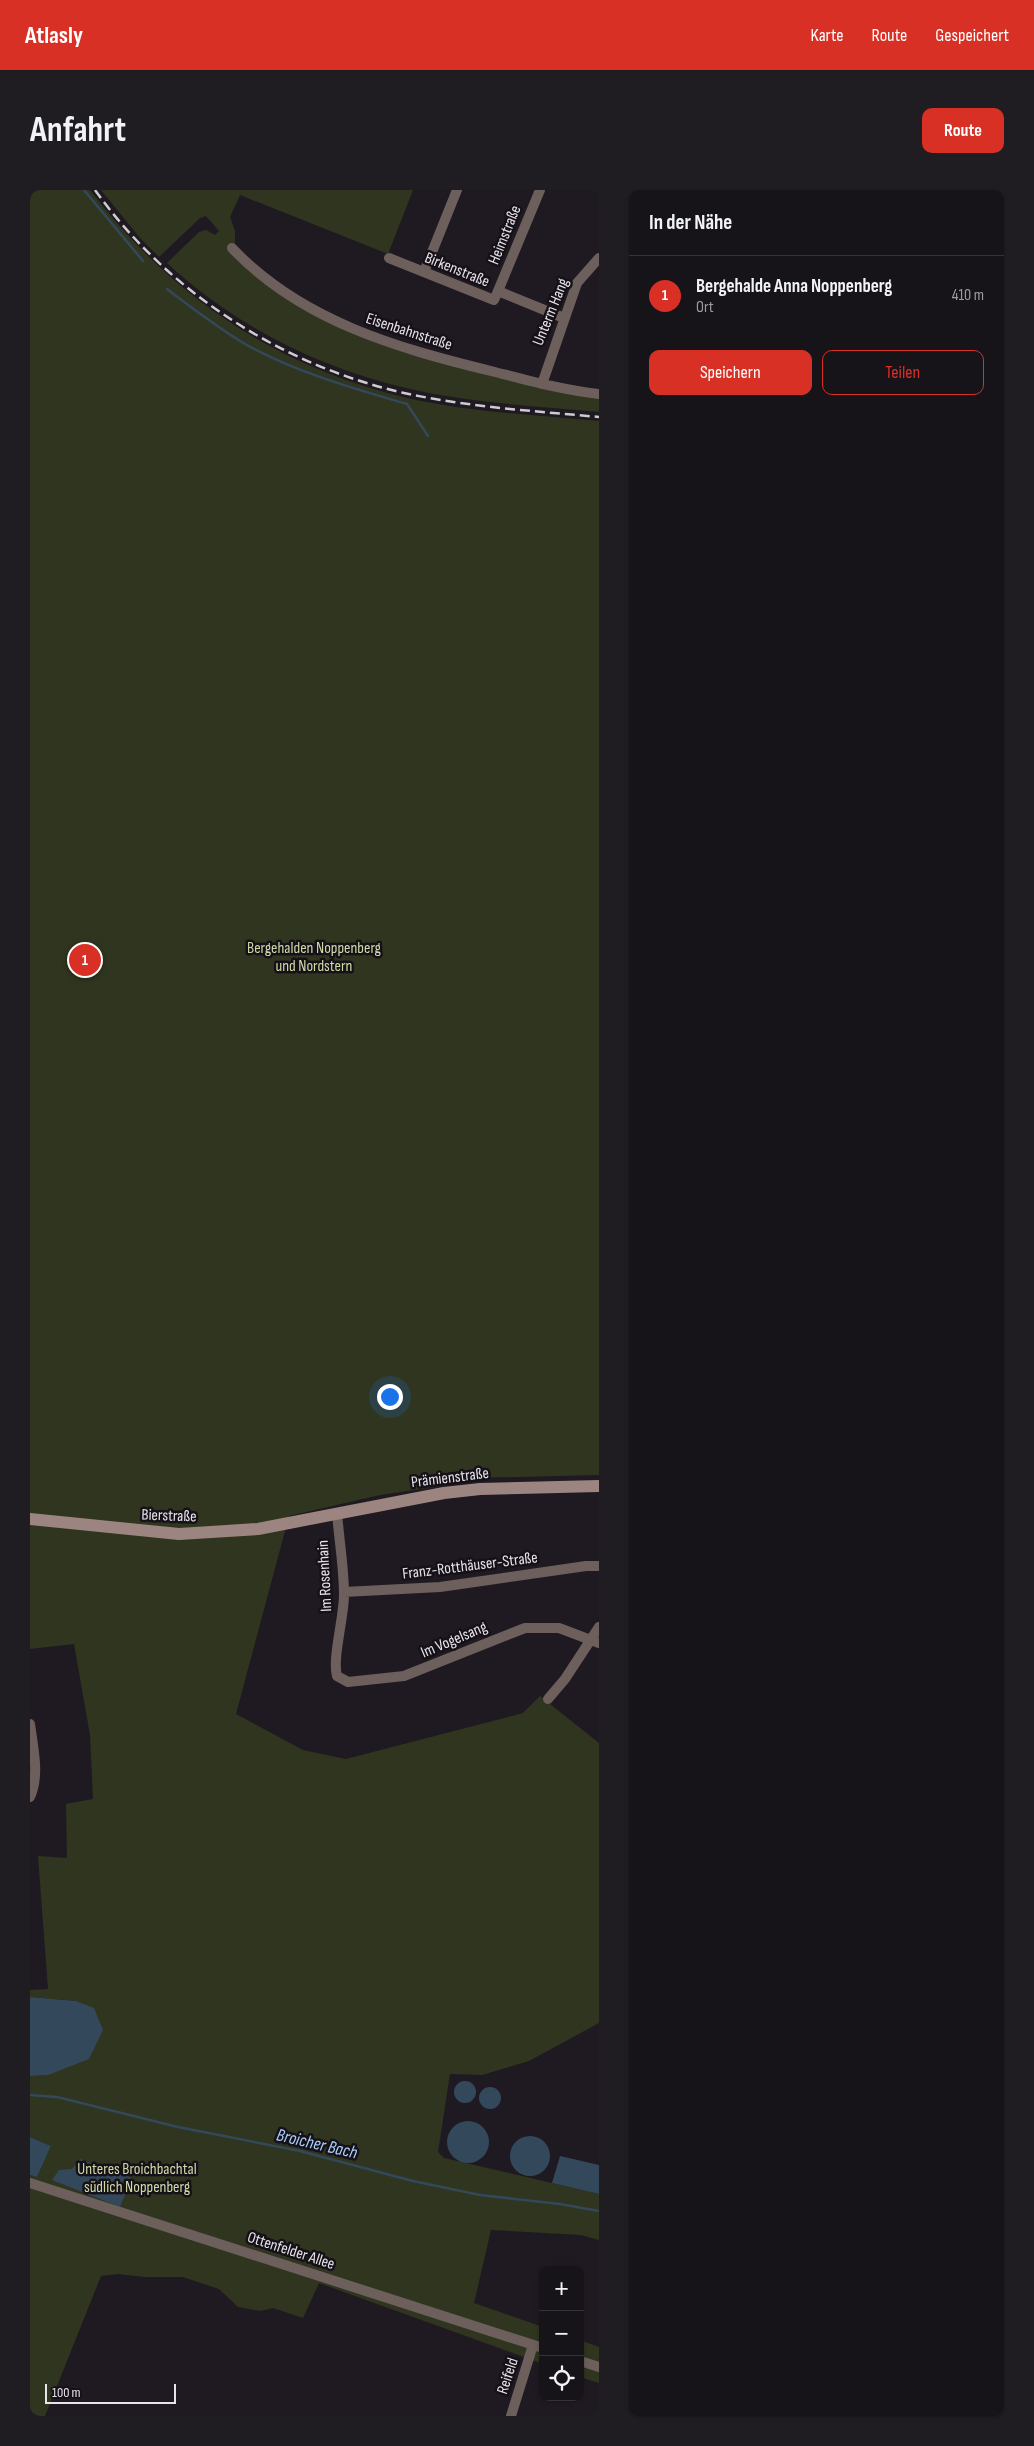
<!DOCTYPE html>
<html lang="de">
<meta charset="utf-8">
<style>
body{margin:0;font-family:"Sofia Sans Condensed",sans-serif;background:#201d22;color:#f1f3f6}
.controls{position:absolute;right:15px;bottom:15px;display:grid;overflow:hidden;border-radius:10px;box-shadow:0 1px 4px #0004}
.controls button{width:45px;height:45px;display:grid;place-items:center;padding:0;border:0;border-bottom:1px solid #363338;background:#171419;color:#f1f3f6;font:25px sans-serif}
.scale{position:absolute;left:15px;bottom:12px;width:131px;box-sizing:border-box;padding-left:5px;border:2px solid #e7e4e9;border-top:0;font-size:14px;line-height:18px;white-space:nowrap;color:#e7e4e9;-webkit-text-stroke:4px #161118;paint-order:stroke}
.you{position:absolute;left:359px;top:1206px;width:18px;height:18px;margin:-12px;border:4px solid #fff;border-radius:50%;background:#1a73e8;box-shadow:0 0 0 8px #1a73e833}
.badge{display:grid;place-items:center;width:32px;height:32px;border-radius:50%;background:#d93025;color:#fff;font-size:16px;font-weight:700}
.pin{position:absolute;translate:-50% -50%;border:2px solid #fff;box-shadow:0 1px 5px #0006}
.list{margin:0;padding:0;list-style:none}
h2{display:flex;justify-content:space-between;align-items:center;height:65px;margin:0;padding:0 20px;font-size:21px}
h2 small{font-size:16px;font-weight:400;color:#9e9ea2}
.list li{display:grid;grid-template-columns:32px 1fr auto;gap:15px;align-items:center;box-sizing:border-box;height:80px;padding:0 20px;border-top:1px solid #363338}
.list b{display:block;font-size:19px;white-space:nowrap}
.list p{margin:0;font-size:16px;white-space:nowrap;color:#9e9ea2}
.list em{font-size:16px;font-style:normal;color:#9e9ea2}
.actions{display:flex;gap:10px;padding:15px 20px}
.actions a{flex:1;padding:11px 0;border:1px solid #d93025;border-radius:10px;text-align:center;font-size:18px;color:#d93025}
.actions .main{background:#d93025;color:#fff}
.icon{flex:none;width:28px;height:28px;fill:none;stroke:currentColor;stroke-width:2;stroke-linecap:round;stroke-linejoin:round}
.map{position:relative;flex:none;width:569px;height:2226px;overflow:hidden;border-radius:10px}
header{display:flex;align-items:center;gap:30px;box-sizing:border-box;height:70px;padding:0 25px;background:#d93025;color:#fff}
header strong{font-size:24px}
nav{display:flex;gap:28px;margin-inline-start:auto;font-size:18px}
.intro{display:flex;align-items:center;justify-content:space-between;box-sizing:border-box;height:120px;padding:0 30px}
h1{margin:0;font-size:35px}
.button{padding:12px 22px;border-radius:10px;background:#d93025;color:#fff;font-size:18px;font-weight:700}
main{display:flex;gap:30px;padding:0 30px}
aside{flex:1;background:#171419;border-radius:10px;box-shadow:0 1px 4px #0004}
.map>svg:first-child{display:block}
</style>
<header>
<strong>Atlasly</strong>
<nav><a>Karte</a><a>Route</a><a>Gespeichert</a></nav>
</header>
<div class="intro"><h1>Anfahrt</h1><a class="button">Route</a></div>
<main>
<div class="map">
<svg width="569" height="2226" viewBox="0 0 569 2226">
<rect width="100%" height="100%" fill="#1f1a21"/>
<!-- green -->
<path fill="#30351f" d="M0,0H60C141,106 244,175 373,207C437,222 504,225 569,231V1285L441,1288L439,1292L350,1305L259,1326L206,1524L273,1560L316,1569L493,1523L510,1506L569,1553V1833L499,1871L452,1885L420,1884L408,1962L414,1968L569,2004V2050L551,2045L461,2040L444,2113L513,2137V2174L289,2093L273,2128L243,2118L231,2121L208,2117L189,2099L153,2087H115L88,2084L71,2086L15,2226H0V1985L7,1987L21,1956L0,1947V1886L18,1885L46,1811L0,1807V1800L18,1799L8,1666L37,1668L36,1614L63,1609L60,1545L44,1454L0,1459Z
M71,0H383L358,64L210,5L200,27L205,41V59L202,63L219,81L257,109L319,141L569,208V222C516,217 462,214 410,205C308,187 214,144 137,73L169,42L176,40L185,45L189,41L176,26L170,28L129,67L110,48Z
M550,2150L569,2157V2193L550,2187Z"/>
<!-- water -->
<path fill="#34485c" d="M0,1807L46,1811L64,1818L73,1840L59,1869L18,1885L0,1886Z
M424 1902a11 11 0 1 1 22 0a11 11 0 1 1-22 0Z
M449 1908a11 11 0 1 1 22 0a11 11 0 1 1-22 0Z
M417 1952a21 21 0 1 1 42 0a21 21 0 1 1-42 0Z
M480 1966a20 20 0 1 1 40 0a20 20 0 1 1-40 0Z
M0,1947L21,1956L7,1987L0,1985Z
M530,1966L569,1975V2004L522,1993Z
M50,1969L102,1988L90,2017L22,1990L29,1980L42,1979Z"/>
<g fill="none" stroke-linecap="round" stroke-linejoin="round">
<!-- stream -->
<path stroke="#34485c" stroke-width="2.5" d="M54,0L113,71
M137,99C162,118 188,138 215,154C265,182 322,198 377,214L398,246
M0,1905L27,1907L148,1937L270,1961L383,1991L450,2005L530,2014L569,2021"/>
<!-- street -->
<path stroke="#6d5f5c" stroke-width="10" d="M202,58C271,131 367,158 461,181C497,190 533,200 569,204
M359,68L464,110L468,101L534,128
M394,82L427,0
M468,101L510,0
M512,194L547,93L569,68
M307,1323C309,1350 314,1377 314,1405C314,1427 302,1469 307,1486L318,1492L374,1486L495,1438H529L569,1453
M314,1402L410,1397L556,1376H569
M518,1509L535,1489L569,1437
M0,1534C3,1557 10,1585 0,1607
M0,1993L513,2158
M550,2171L569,2177
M481,2226L503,2155"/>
<!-- secondary -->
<path stroke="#9c8580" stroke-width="12" d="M0,1329L149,1344L228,1339L414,1303L450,1299L569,1296"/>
<!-- rail -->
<path stroke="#cfcbd1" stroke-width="2.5" stroke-dasharray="10 5" stroke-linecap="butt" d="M65,0C138,102 251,175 374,203C438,217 504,221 569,227"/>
</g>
<g text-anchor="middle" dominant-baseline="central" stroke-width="5" stroke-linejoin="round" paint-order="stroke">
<!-- street labels -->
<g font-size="16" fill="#e7e4e9" stroke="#161118">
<text transform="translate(475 45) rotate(-68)">Heimstraße</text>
<text transform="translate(427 80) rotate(22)">Birkenstraße</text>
<text transform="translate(521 122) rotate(-68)">Unterm Hang</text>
<text transform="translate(379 142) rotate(18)">Eisenbahnstraße</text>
<text transform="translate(420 1288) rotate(-7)">Prämienstraße</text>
<text transform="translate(139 1326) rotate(2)">Bierstraße</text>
<text transform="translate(440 1376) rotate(-7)">Franz-Rotthäuser-Straße</text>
<text transform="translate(295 1386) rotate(-93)">Im Rosenhain</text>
<text transform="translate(424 1450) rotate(-23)">Im Vogelsang</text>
<text transform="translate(261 2061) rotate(18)">Ottenfelder Allee</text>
<text transform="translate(478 2186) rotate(-72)">Reifeld</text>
</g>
<!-- park labels -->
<g font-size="16" fill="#cfdba5" stroke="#161118">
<text x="284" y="758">Bergehalden Noppenberg<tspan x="284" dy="18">und Nordstern</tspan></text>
<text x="107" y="1979">Unteres Broichbachtal<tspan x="107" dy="18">südlich Noppenberg</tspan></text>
</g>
<!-- water labels -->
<g font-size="18" font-style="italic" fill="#a8d0fa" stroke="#161118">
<text transform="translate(287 1954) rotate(13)">Broicher Bach</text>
</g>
</g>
</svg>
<div class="controls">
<button>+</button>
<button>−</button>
<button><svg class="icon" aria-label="locate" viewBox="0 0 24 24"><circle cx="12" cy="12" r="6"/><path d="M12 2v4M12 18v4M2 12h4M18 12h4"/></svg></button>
</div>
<div class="scale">100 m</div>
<div class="you"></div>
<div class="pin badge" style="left:55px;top:770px">1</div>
</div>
<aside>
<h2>In der Nähe<small></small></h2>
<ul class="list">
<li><span class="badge">1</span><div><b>Bergehalde Anna Noppenberg</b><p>Ort</p></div><em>410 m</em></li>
</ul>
<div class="actions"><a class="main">Speichern</a><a>Teilen</a></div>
</aside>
</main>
